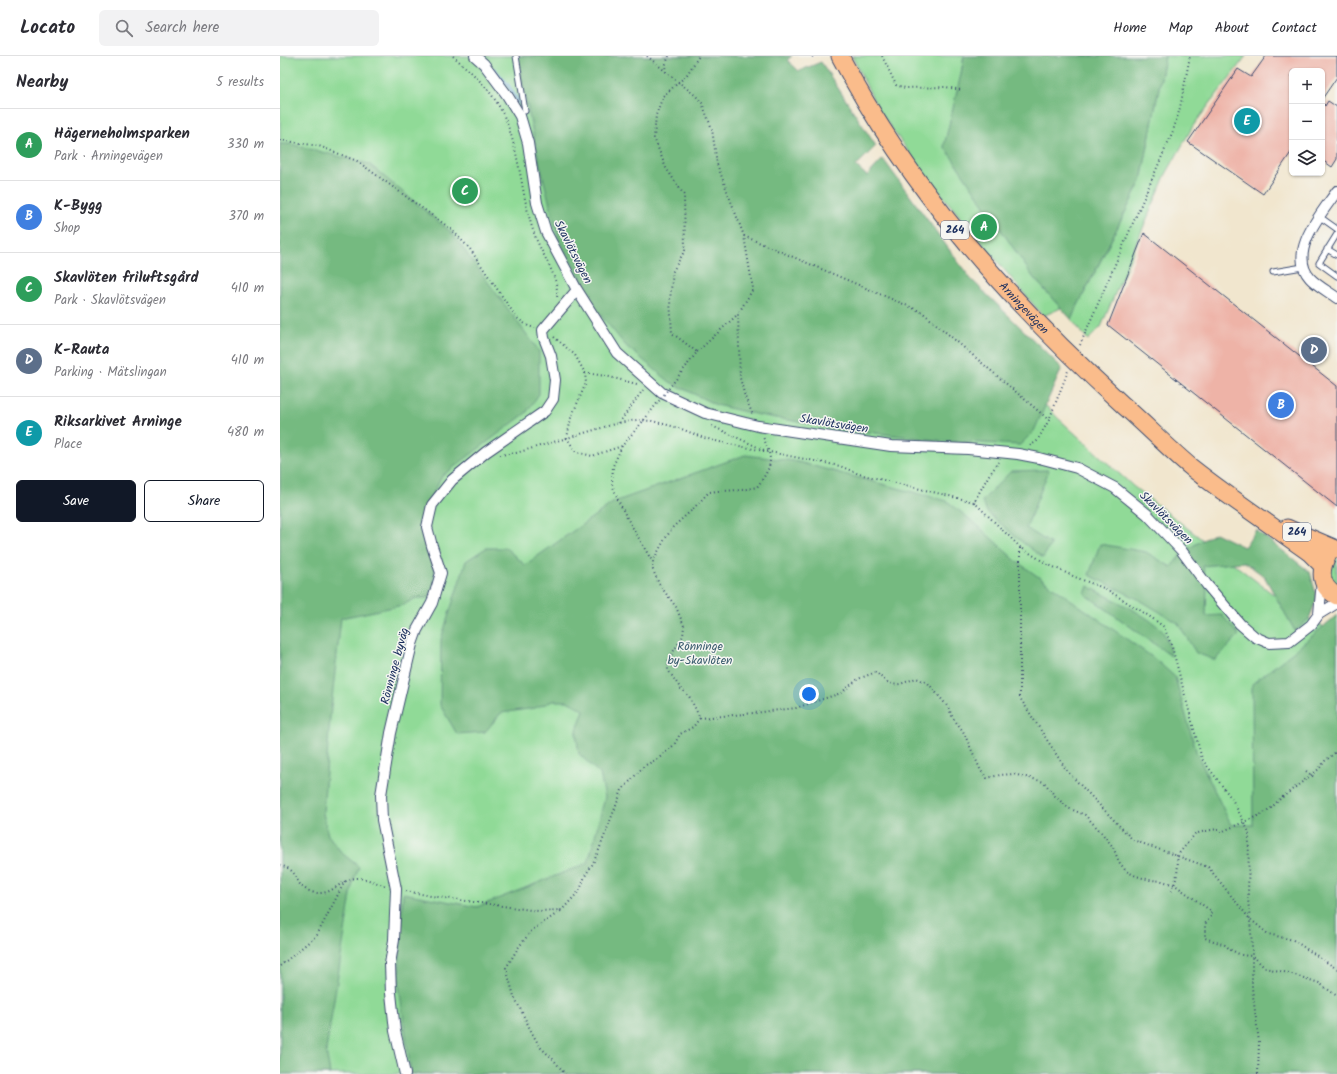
<!DOCTYPE html>
<meta charset="utf-8">
<style>
body{margin:0;font-family:Kalam,sans-serif;background:#f2f2f3;color:#2b2b33}
.controls{position:absolute;right:12px;top:12px;display:grid;overflow:hidden;border-radius:6px;box-shadow:0 1px 3px #0004}
.controls button{width:36px;height:36px;display:grid;place-items:center;padding:0;border:0;border-bottom:1px solid #e1e1e2;background:#fff;color:#2b2b33;font:20px sans-serif}
.you{position:absolute;left:529px;top:638px;width:14px;height:14px;margin:-10px;border:3px solid #fff;border-radius:50%;background:#1a73e8;box-shadow:0 0 0 6px #1a73e833}
.badge{display:grid;place-items:center;width:26px;height:26px;border-radius:50%;background:#111827;color:#fff;font-size:13px;font-weight:700}
.pin{position:absolute;translate:-50% -50%;border:2px solid #fff;box-shadow:0 1px 4px #0006}
.list{margin:0;padding:0;list-style:none}
h2{display:flex;justify-content:space-between;align-items:center;height:52px;margin:0;padding:0 16px;font-size:17px}
h2 small{font-size:13px;font-weight:400;color:#7c7c81}
.list li{display:grid;grid-template-columns:26px 1fr auto;gap:12px;align-items:center;box-sizing:border-box;height:72px;padding:0 16px;border-top:1px solid #e1e1e2}
.list b{display:block;font-size:15px;white-space:nowrap}
.list p{margin:0;font-size:13px;white-space:nowrap;color:#7c7c81}
.list em{font-size:13px;font-style:normal;color:#7c7c81}
.actions{display:flex;gap:8px;padding:12px 16px}
.actions a{flex:1;padding:9px 0;border:1px solid #111827;border-radius:6px;text-align:center;font-size:14px;color:#111827}
.actions .main{background:#111827;color:#fff}
.icon{flex:none;width:22px;height:22px;fill:none;stroke:currentColor;stroke-width:2;stroke-linecap:round;stroke-linejoin:round}
.map{position:relative;flex:none;width:1057px;height:1018px;overflow:hidden}
header{display:flex;align-items:center;gap:24px;box-sizing:border-box;height:56px;padding:0 20px;background:#fff;border-bottom:1px solid #e1e1e2}
header strong{font-size:19px}
nav{display:flex;gap:22px;margin-inline-start:auto;font-size:14px}
.search{width:280px;height:36px;background:#f2f2f3;display:flex;align-items:center;gap:10px;box-sizing:border-box;padding:0 14px;border-radius:6px;color:#7c7c81;font-size:15px}
main{display:flex}
aside{flex:1;background:#fff}
.map>svg:first-child{display:block}
</style>
<header>
<strong>Locato</strong>
<div class="search"><svg class="icon" aria-label="search" viewBox="0 0 24 24"><circle cx="10" cy="10" r="6"/><path d="M15 15l6 6"/></svg>Search here</div>
<nav><a>Home</a><a>Map</a><a>About</a><a>Contact</a></nav>
</header>
<main>
<aside>
<h2>Nearby<small>5 results</small></h2>
<ul class="list">
<li><span class="badge" style="background:#2e9e5b">A</span><div><b>Hägerneholmsparken</b><p>Park · Arningevägen</p></div><em>330 m</em></li>
<li><span class="badge" style="background:#3f7fe0">B</span><div><b>K-Bygg</b><p>Shop</p></div><em>370 m</em></li>
<li><span class="badge" style="background:#2e9e5b">C</span><div><b>Skavlöten friluftsgård</b><p>Park · Skavlötsvägen</p></div><em>410 m</em></li>
<li><span class="badge" style="background:#5c6f8a">D</span><div><b>K-Rauta</b><p>Parking · Mätslingan</p></div><em>410 m</em></li>
<li><span class="badge" style="background:#0f9aa8">E</span><div><b>Riksarkivet Arninge</b><p>Place</p></div><em>480 m</em></li>
</ul>
<div class="actions"><a class="main">Save</a><a>Share</a></div>
</aside>
<div class="map">
<svg width="1057" height="1018" viewBox="0 0 1057 1018">
<rect width="100%" height="100%" fill="#f6f6f2"/>
<filter id="ink" filterUnits="userSpaceOnUse"><feTurbulence type="fractalNoise" baseFrequency=".025" numOctaves="2"/><feDisplacementMap in="SourceGraphic" scale="8" xChannelSelector="R" yChannelSelector="G"/><feConvolveMatrix kernelMatrix="1 2 1 2 8 2 1 2 1" color-interpolation-filters="sRGB"/></filter>
<filter id="wash" filterUnits="userSpaceOnUse"><feTurbulence type="fractalNoise" baseFrequency=".012" numOctaves="4" result="noise"/><feDisplacementMap in="SourceGraphic" scale="16" xChannelSelector="R" yChannelSelector="G"/><feGaussianBlur stdDeviation="0.9" result="paint"/><feColorMatrix in="noise" values="0 0 0 0 0 0 0 0 0 0 0 0 0 0 0 0 0 1.4 0 .05"/><feComposite in="paint" operator="in"/></filter>
<g filter="url(#wash)">
<rect width="100%" height="100%" fill="#f1e6ce"/>
<!-- green -->
<path fill="#90da97" stroke="#56847a" d="M0,0H503L636,218L779,363L854,431L1011,552L1057,579V1018H0Z
M572,0H684L681,18L753,221L781,252L763,260L646,120L599,55Z
M885,0H966L913,70L885,120L821,271L808,284L791,263L861,125Z
M1057,499V531L1048,521L1051,503Z"/>
<!-- forest -->
<path fill="#74ba80" stroke="#48746f" d="M237,0H512L507,4L519,15L541,6L596,90L576,110L587,120L603,103L690,222L782,312L754,375L740,389L664,385L553,372L479,359L436,349L390,326L346,290L314,251L301,222L279,185L257,97Z
M684,0H885V1L861,125L791,263L753,221L664,90L681,18Z
M0,88H10L89,108L171,176L259,295V338L246,357L162,420L141,462L143,481L155,515L153,531L148,542H136L123,549L61,562L50,661L43,757L48,779L62,797L79,811L73,826L46,994L50,1018H0Z
M465,399L514,405L667,445L696,468L736,505L875,603L895,621L917,698L951,769H973L972,628L1013,596L1057,559V1018H131L119,930L120,884L123,837L197,851L308,807L325,741L320,718L299,698L296,677L304,654L287,645H273L255,652L221,657L205,676L177,678L160,649L161,583L186,505L206,492H226L245,509L334,446Z
M769,414L746,472L771,488L763,502L737,482L707,456L702,445L731,415Z
M976,474L1030,516L1037,542L1029,563L1015,575L984,520L964,506L923,510L927,529L926,560L942,559L959,579L935,604L916,597L898,567L858,543L809,519L820,488L866,496L891,511L904,495L935,477L964,491Z
M808,530C826,540 872,561 883,576C887,582 889,593 891,600L805,538Z"/>
<g fill="none" stroke-linecap="round" stroke-linejoin="round">
<!-- stream -->
<path stroke="#68a2d8" stroke-width="3" d="M214,13L228,29L239,47"/>
</g>
<g id="blocks">
<!-- building -->
<path fill="#eeb3a7" d="M986,0H1057V21L1042,43V15H1012V95L983,138L908,86L958,13L971,21Z
M1048,45L1057,51V103L1052,111L1042,104V51L1044,48L1045,50Z
M864,177L1057,330V451L828,269Z"/>
</g>
</g>
<g filter="url(#ink)">
<use href="#blocks" fill-opacity="0" stroke="#3b4a6f" stroke-width="1"/>
<g fill="none" stroke-linecap="round" stroke-linejoin="round">
<defs>
<path id="lane" d="M236,0L245,55
M1040,161L1057,173
M1057,178L1039,207L1057,220
M1047,193L1057,199
M993,216L1023,211"/>
<path id="street" d="M195,0L204,8L227,39L240,60L248,87L257,147L266,176L297,234L337,297L382,337L425,357L478,370L611,390L688,393L738,398L759,402L797,412L835,432L867,458L901,494L927,529L960,568L975,581L989,587L1009,586L1031,569L1039,558L1057,547
M1057,135C1042,157 1007,196 1030,222C1036,229 1049,236 1057,242
M1039,558L1042,525
M125,1018L115,975L111,937L110,908L114,884L116,833L102,764L101,739L111,677L132,588L137,574L152,547L161,517L152,490L147,471L152,449L172,424L206,396L265,355L273,343L275,324L271,300L264,282L263,274L297,234"/>
<g id="primary">
<path id="s1" d="M560,0C630,134 732,248 843,349C866,369 888,392 912,412C950,442 991,469 1030,497L1042,509"/>
<path d="M1007,472L1056,493"/>
<path d="M1047,500C1039,516 1040,531 1057,540"/>
</g>
</defs>
<!-- lane casing -->
<use href="#lane" stroke="#3b4a6f" stroke-width="7"/>
<!-- street casing -->
<use href="#street" stroke="#3b4a6f" stroke-width="12"/>
<!-- primary casing -->
<use href="#primary" stroke="#3b4a6f" stroke-width="19"/>
<!-- path -->
<path stroke="#3b4a6f" stroke-width="2" stroke-dasharray="1 3" stroke-linecap="butt" d="M173,0C191,16 210,32 221,54C241,93 240,139 255,180C263,201 279,220 277,242
M367,0L385,15
M389,0L385,10L386,16L416,40L422,47L432,73L437,108L464,180L473,233L458,258L460,322L465,341L473,359
M602,0L616,29L625,32L666,31L682,34
M532,1L533,0
M0,84L39,90L77,105L171,173L190,193L228,249L237,262L248,270L255,272
M464,180L642,256L769,364
M274,281L295,299L305,317L306,327L291,362L287,382L296,396L312,400L342,390L364,364
M800,289L893,75L900,52L910,0
M417,296L457,259
M408,308L417,296L392,277L390,244L393,215L405,194L404,139L386,112L374,82L376,59L383,40L406,20L419,0
M305,317L326,320L357,328
M339,367L363,334
M432,370L484,394
M342,390L333,410L332,428L338,444L347,462L372,505
M750,390L757,385L769,364L788,315
M220,399L236,397L338,367L357,364L372,365L399,372L424,382L444,387L560,410L579,418L694,446L709,419L719,406
M694,446L740,491L767,508L795,521L826,533L872,562L884,571L892,591L922,703L952,743L969,776L968,843L972,888V932L979,986L978,1018
M740,492V642L787,715L853,784L928,811L969,862L988,878L1013,884L1057,913
M420,662L465,658L516,652L561,637L578,623L596,616C612,633 616,630 636,622L648,627L668,651L673,662L683,675L701,715L707,722L720,719L733,718L750,722L764,726L775,740L788,752L805,759L821,776L833,791L839,806L846,815L856,820L870,824L882,825L895,829L931,855V860L925,868V882L945,889L951,894L961,899L972,900L975,902L985,912L1009,917L1039,927L1057,940
M1026,715L1035,722
M0,809C3,810 6,811 9,813C20,820 14,830 32,836C54,842 60,821 79,822C88,823 97,827 106,830
M126,835L151,840L258,855L282,854L300,834L305,820L312,809L319,794L342,734L364,710L379,702L394,689L400,678L413,671L420,662L409,640L401,633L388,614V604L403,580L404,570L396,551L379,528L373,514V505L385,483L393,471L412,454L429,436L438,435L462,434L477,431C492,410 494,405 483,381
M891,835C897,825 899,811 897,800L915,778C920,776 935,773 939,773L941,776L982,758L991,752L1000,743L1039,713L1045,705L1057,695
M281,855L252,874L238,892L226,912L234,940L252,977L260,991L273,1003L285,1018
M0,910L37,879L65,825"/>
<!-- lane -->
<use href="#lane" stroke="#fff" stroke-width="5"/>
<!-- street -->
<use href="#street" stroke="#fff" stroke-width="10"/>
<!-- primary -->
<use href="#primary" stroke="#fabc8b" stroke-width="17"/>
<!-- path-bridge -->
<path stroke="#3b4a6f" stroke-width="2" stroke-dasharray="1 3" stroke-linecap="butt" d="M364,364L408,308"/>
</g>
</g>
<g text-anchor="middle" dominant-baseline="central" stroke-width="3" stroke-linejoin="round" paint-order="stroke">
<!-- shield labels -->
<g fill="#f6f6f2" stroke="#5d6b8a" stroke-width="1">
<rect x="661" y="165" width="28" height="18" rx="3"/>
<rect x="1003" y="467" width="28" height="18" rx="3"/>
</g>
<g font-size="11" font-weight="bold" fill="#1b2f5e">
<text x="675" y="174">264</text>
<text x="1017" y="476">264</text>
</g>
<!-- street labels -->
<g font-size="12" fill="#1b2f5e" stroke="#f6f6f2">
<text transform="translate(293 196) rotate(63)">Skavlötsvägen</text>
<text stroke="none"><textPath href="#s1" startOffset="313">Arningevägen</textPath></text>
<text transform="translate(554 368) rotate(9)">Skavlötsvägen</text>
<text transform="translate(886 462) rotate(45)">Skavlötsvägen</text>
<text transform="translate(115 610) rotate(-75)">Rönninge byväg</text>
</g>
<!-- park labels -->
<g font-size="12" fill="#385a6c" stroke="#f6f6f2">
<text x="420" y="590">Rönninge<tspan x="420" dy="14">by-Skavlöten</tspan></text>
</g>
</g>
</svg>
<div class="controls">
<button>+</button>
<button>−</button>
<button><svg class="icon" aria-label="layers" viewBox="0 0 24 24"><path d="M12 4l9 5-9 5-9-5zM3 14l9 5 9-5"/></svg></button>
</div>
<div class="you"></div>
<div class="pin badge" style="left:704px;top:171px;background:#2e9e5b">A</div>
<div class="pin badge" style="left:1001px;top:349px;background:#3f7fe0">B</div>
<div class="pin badge" style="left:185px;top:135px;background:#2e9e5b">C</div>
<div class="pin badge" style="left:1034px;top:294px;background:#5c6f8a">D</div>
<div class="pin badge" style="left:967px;top:65px;background:#0f9aa8">E</div>
</div>
</main>
